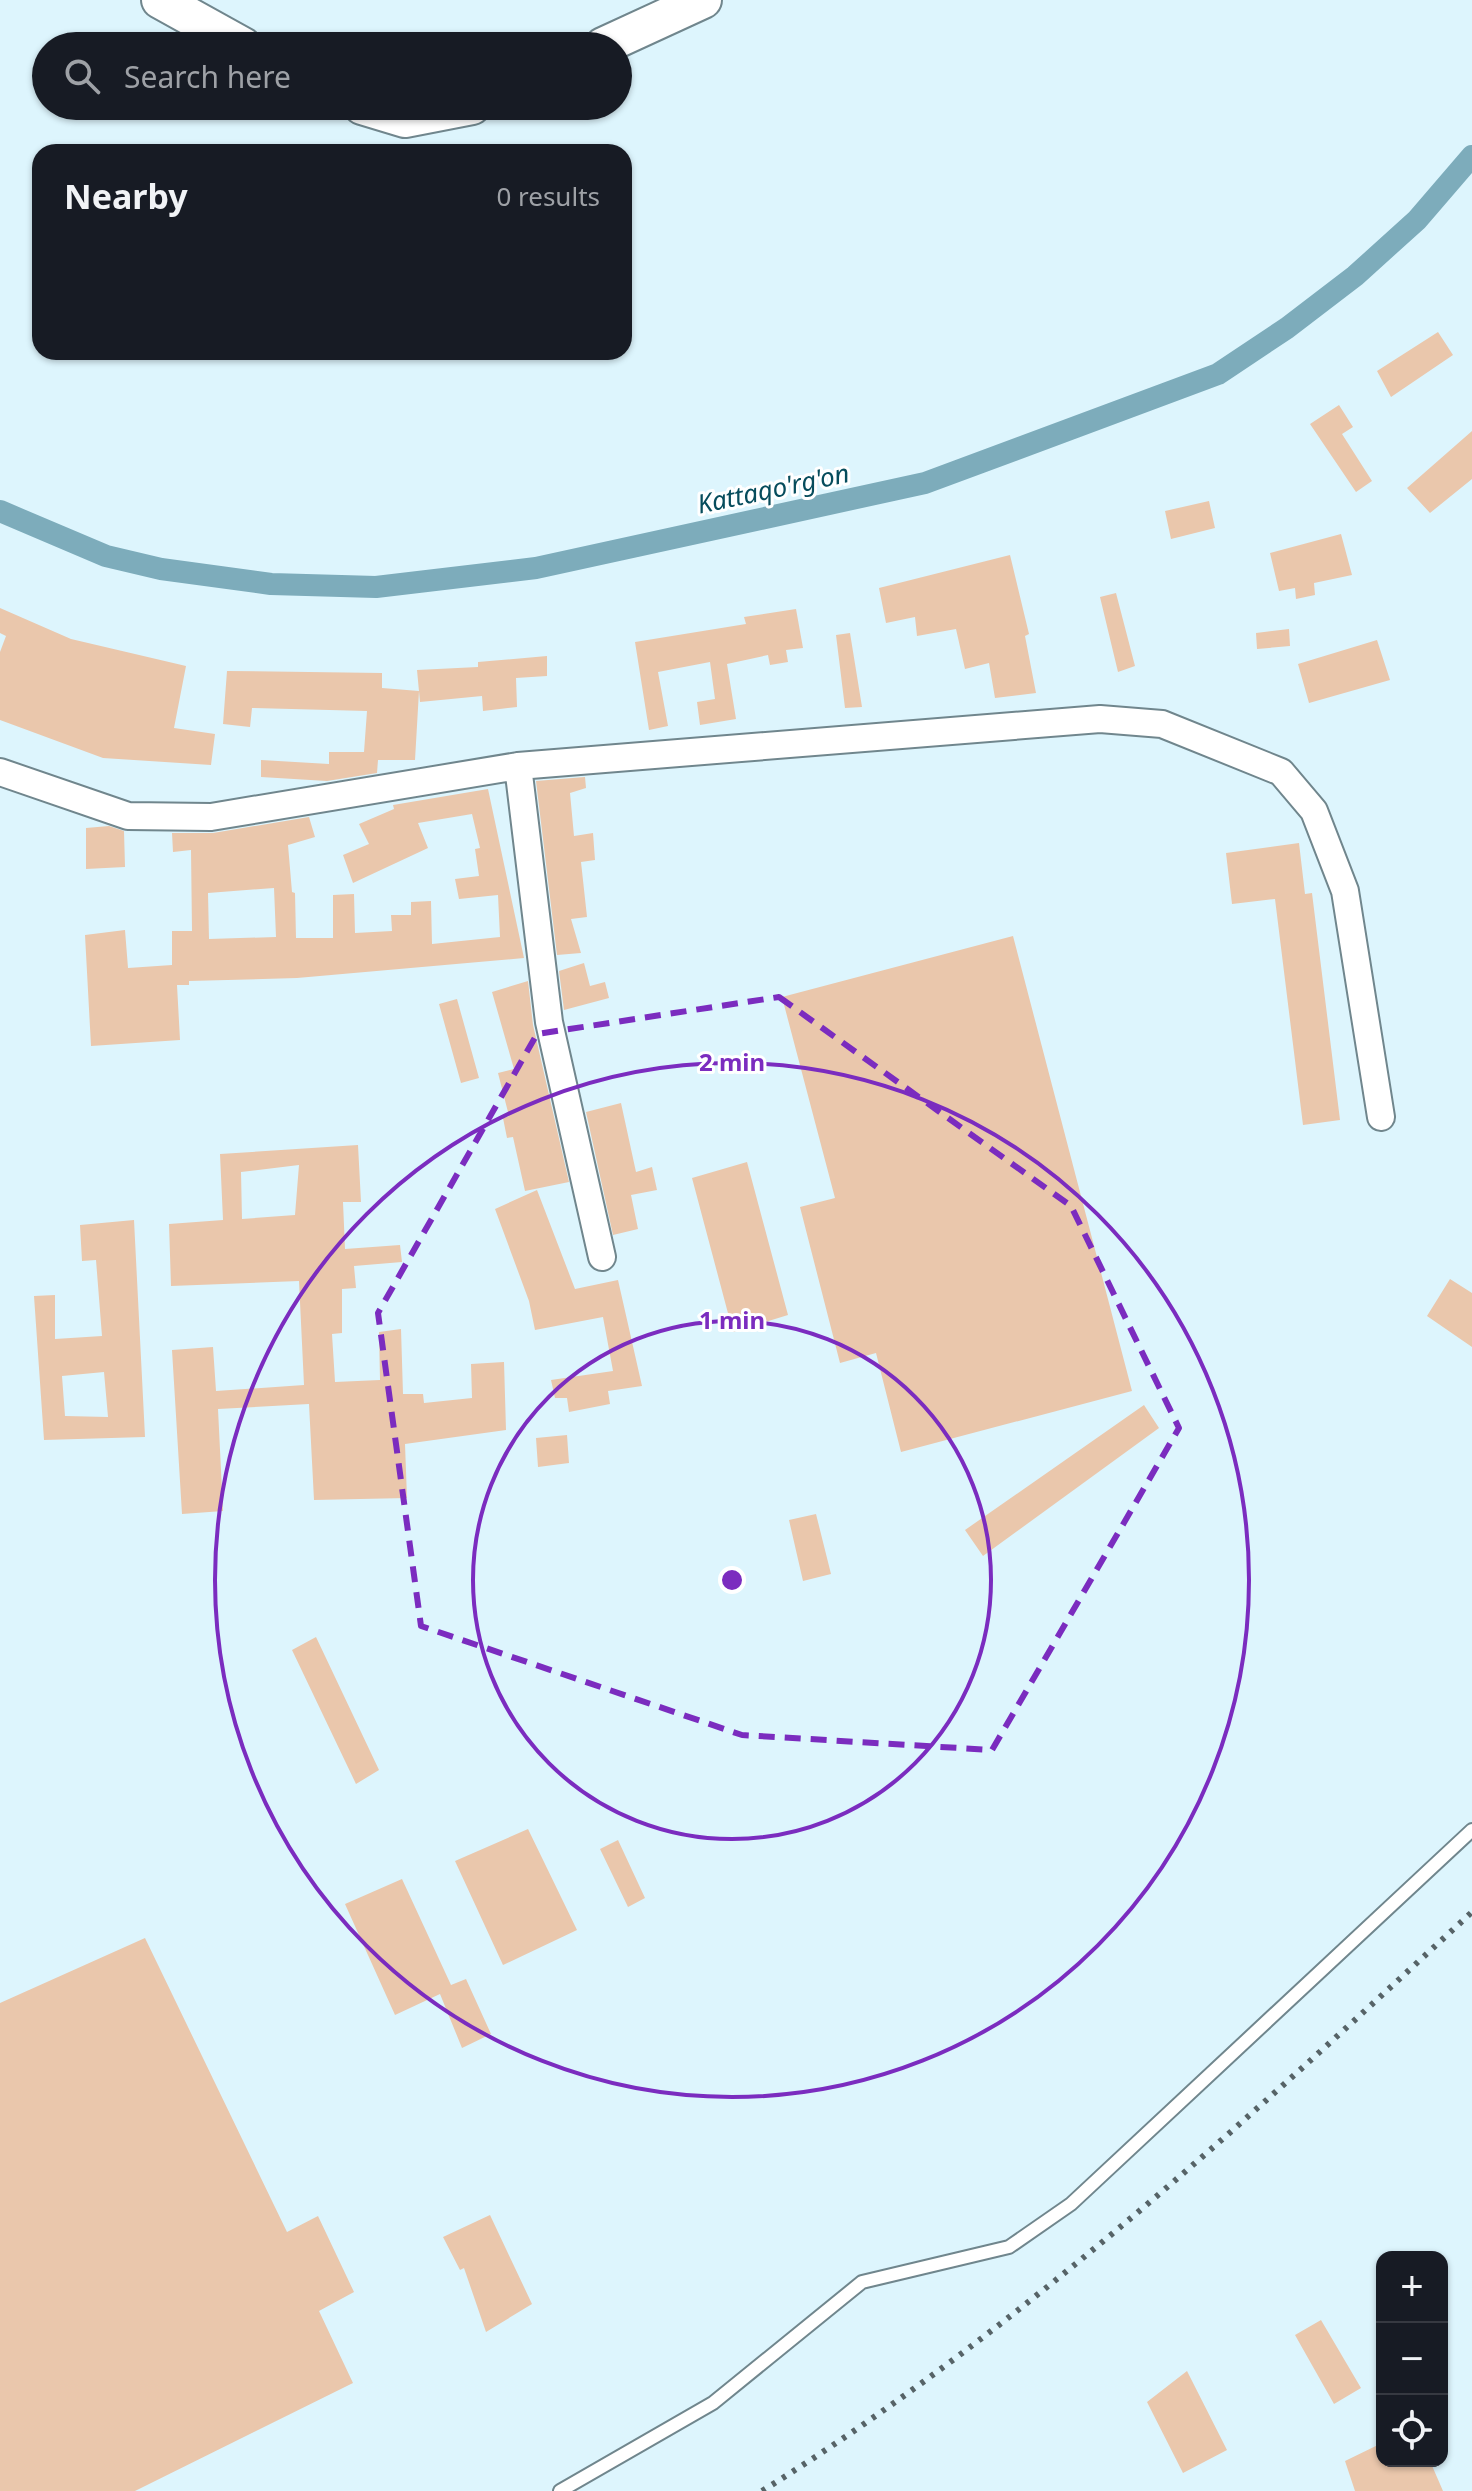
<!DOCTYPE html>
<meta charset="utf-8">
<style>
body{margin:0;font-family:"Noto Sans",sans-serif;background:#20242c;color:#f1f3f6}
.controls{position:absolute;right:24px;bottom:24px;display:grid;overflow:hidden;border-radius:16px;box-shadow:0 2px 6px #0004}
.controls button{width:72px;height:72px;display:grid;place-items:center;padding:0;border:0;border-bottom:2px solid #363941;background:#171b24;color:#f1f3f6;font:40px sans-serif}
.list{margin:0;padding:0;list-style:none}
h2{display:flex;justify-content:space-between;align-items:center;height:104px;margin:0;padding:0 32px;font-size:34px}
h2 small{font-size:26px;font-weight:400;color:#9ea1a6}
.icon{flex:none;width:44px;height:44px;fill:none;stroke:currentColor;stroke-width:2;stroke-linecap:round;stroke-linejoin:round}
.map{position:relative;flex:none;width:1472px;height:2491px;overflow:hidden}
.search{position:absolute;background:#171b24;box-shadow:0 2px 6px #0004;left:32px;top:32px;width:600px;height:88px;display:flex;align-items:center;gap:20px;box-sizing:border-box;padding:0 28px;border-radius:44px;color:#9ea1a6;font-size:30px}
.panel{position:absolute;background:#171b24;box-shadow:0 2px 6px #0004;left:32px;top:144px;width:600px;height:216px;border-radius:24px}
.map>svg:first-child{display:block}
</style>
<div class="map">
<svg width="1472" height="2491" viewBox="0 0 1472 2491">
<rect width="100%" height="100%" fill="#ddf5fd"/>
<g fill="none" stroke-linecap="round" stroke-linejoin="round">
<!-- canal -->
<path stroke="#7dacbb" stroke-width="22" d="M0,511L106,556L161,569L271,584L376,587L536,568L925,483L1218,374L1287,328L1355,276L1417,220L1472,156"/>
</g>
<!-- building -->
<path fill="#eac7ac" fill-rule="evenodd" d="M1438,332L1453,355L1391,397L1377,371Z
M1339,405L1353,427L1342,434L1372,481L1356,492L1310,424Z
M1472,431V479L1430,513L1407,488Z
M1209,501L1215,528L1171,539L1165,511Z
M1341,534L1352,575L1314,583L1315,595L1296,599L1295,588L1279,591L1270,553Z
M1010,555L1029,634L1025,636L1036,693L995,698L989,663L965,669L956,629L917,636L915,617L886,623L879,588Z
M1116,593L1135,666L1118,672L1100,597Z
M0,608L71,639L186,666L174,728L215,734L211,765L103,758L0,720V652L6,636L0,633Z
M796,609L803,648L786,650L788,662L770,665L768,655L727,664L736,719L700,725L697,702L715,699L710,662L658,672L668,726L649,730L635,642L746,624L744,617Z
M1289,629L1290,646L1257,649L1256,633Z
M850,633L862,707L845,708L836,635Z
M1377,640L1390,680L1309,703L1298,664Z
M547,656V676L516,678L517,707L483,711L482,696L420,702L417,670L478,667V662Z
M227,671L382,673V688L419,691L415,760H378L377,773L327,781L261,777V760L329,764V752H364L367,711L252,708L250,727L223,724Z
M585,777L586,788L570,793L574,836L593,833L595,860L581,862L587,917L571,919L581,953L557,955L536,781Z
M488,789L524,958L297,978L189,981V985H177L180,1040L91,1046L85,935L125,930L128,968L172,965V931H192L191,850L173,852L172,833H213L309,817L315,837L288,845L292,892L295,893L296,938H333V895L354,894L355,933L392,931L391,915H411V902L431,901L432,944L500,937L498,895L459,899L455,879L479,876L475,849L480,848L472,814L418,823L428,848L353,883L343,855L369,844L359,824L394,809L393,805ZM274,888L276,937L209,939L208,893Z
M109,826L124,831L125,867L86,869V828Z
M1299,843L1305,894L1312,893L1340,1120L1303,1125L1275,899L1232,904L1226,853Z
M1013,936L1132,1391L901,1452L876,1353L840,1363L800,1207L835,1198L782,997Z
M584,963L590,986L605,982L609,998L564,1010L559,971Z
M528,981L533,1025L569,1182L525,1191L513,1137L507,1138L503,1118L509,1116L498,1073L514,1069L492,992Z
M457,999L479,1078L461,1083L439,1004Z
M621,1103L636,1172L652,1167L657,1190L631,1195L638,1229L613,1235L586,1112Z
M358,1145L361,1202H343L345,1249L400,1245L402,1262L354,1266L356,1288L342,1289V1333L332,1334L335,1382L380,1380L379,1332L401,1329L403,1394H423L424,1403L472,1398L471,1364L504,1362L506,1430L405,1444L407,1498L314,1500L309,1404L218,1409L223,1511L182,1514L172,1350L213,1347L216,1391L304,1385L299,1281L171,1286L169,1224L223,1220L220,1154ZM299,1165L295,1215L242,1219L241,1172Z
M747,1162L788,1315L733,1332L692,1178Z
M537,1190L575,1289L618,1280L642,1386L608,1391L610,1404L569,1412L567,1398H555L551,1380L613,1371L603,1317L535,1330L529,1301L495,1209Z
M134,1220L145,1437L44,1440L34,1296L55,1295V1339L102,1336L96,1260L82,1261L80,1225ZM104,1372L108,1417L65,1416L62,1376Z
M1450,1279L1472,1293V1347L1427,1316Z
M1144,1405L1159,1428L983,1556L965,1530Z
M567,1435L569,1463L538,1467L536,1438Z
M816,1514L831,1574L803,1581L789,1520Z
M316,1637L379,1770L356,1784L292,1650Z
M528,1829L577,1930L503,1965L455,1861Z
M618,1840L645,1898L628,1907L600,1849Z
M402,1879L451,1985L466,1979L491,2034L462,2048L440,1994L395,2015L345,1904Z
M145,1938L287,2232L318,2216L354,2292L319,2311L353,2383L135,2491H0V2003Z
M490,2215L532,2304L486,2332L464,2268L460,2270L443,2237Z
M1321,2320L1361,2388L1334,2404L1295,2335Z
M1187,2371L1227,2450L1183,2473L1147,2402Z
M1382,2443V2461H1430L1443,2491H1355L1345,2461Z"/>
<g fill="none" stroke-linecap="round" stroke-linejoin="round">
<defs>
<path id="lane" d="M560,2491L713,2403L862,2282L1009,2247L1071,2204L1472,1830"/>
<path id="street" d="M518,766L549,1022L602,1257
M0,772L128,816L211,817L518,766L1100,719L1162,724L1281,772L1314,811L1345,891L1381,1117"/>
<path id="secondary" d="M160,0L243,46
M603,46L703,0
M362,106L405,119L472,106"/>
</defs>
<!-- lane casing -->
<use href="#lane" stroke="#70868d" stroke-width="16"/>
<!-- street casing -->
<use href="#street" stroke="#70868d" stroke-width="30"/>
<!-- secondary casing -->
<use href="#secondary" stroke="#70868d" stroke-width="40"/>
<!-- lane -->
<use href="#lane" stroke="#fff" stroke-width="12"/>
<!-- street -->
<use href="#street" stroke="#fff" stroke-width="26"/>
<!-- secondary -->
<use href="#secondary" stroke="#fff" stroke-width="36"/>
<!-- rail -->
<path stroke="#566367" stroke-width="6" stroke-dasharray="4 8" stroke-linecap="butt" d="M762,2491C1022,2329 1248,2119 1472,1912"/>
</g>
<!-- marked area -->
<path fill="none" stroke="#7b2cbf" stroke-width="6" stroke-dasharray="16 10" stroke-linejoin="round" d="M779,997L1071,1206L1179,1428L992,1750L742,1735L421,1626L378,1313L537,1034Z"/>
<!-- distance rings -->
<g fill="none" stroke="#7b2cbf" stroke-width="4">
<circle cx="732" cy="1580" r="259"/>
<circle cx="732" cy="1580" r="517"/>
</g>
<g text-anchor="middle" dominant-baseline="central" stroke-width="6" stroke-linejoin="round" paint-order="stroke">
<!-- water labels -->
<g font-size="26" font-style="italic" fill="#064c5c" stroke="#fff">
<text transform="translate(773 488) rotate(-12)">Kattaqo'rg'on</text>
</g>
</g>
<circle cx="732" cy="1580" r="12" fill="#7b2cbf" stroke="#fff" stroke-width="4"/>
<g font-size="24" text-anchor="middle" font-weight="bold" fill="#7b2cbf" stroke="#fff" stroke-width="6" stroke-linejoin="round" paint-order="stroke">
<text x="732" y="1071">2 min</text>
<text x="732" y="1329">1 min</text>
</g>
</svg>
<div class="controls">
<button>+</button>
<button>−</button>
<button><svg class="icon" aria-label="locate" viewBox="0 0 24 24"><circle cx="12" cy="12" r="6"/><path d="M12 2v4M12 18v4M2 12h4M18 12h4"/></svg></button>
</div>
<div class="search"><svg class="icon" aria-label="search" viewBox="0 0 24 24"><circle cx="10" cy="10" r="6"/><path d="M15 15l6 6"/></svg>Search here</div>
<section class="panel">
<h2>Nearby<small>0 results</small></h2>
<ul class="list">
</ul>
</section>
</div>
